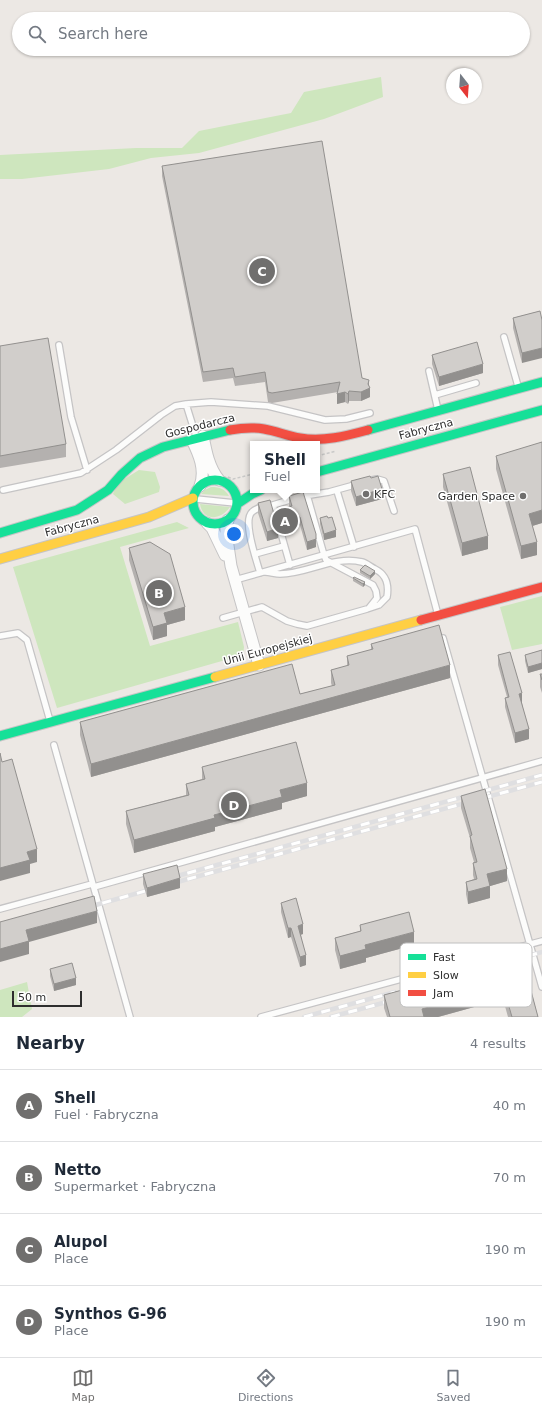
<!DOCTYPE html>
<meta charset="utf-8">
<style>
body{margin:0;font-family:"DejaVu Sans",sans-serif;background:#f6f6f7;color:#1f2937}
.compass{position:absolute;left:446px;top:68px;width:36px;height:36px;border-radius:50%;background:#fff;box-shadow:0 1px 3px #0004;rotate:163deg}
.scale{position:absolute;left:12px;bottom:10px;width:70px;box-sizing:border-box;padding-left:4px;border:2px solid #2e2e2e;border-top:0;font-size:11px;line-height:14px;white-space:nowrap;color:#2e2e2e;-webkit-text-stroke:3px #fff;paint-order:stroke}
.you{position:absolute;left:234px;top:534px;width:14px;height:14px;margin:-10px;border:3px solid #fff;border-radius:50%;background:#1a73e8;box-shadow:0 0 0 6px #1a73e833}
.badge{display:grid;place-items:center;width:26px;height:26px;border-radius:50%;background:#706f6e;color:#fff;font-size:13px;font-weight:700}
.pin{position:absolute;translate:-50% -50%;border:2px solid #fff;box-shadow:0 1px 4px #0006}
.popup{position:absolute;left:250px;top:441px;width:70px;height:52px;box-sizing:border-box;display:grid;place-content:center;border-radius:0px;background:#fff;filter:drop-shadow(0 1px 3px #0005);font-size:13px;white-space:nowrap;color:#747a83}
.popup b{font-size:15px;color:#1f2937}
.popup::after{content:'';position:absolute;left:50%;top:100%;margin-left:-8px;border:8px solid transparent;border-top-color:#fff}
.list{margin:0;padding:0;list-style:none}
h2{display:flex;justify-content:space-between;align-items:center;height:52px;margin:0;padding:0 16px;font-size:17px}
h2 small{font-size:13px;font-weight:400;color:#747a83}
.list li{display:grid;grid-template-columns:26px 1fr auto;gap:12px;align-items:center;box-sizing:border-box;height:72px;padding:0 16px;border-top:1px solid #e0e1e3}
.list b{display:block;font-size:15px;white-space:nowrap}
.list p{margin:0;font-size:13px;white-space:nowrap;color:#747a83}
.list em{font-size:13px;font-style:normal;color:#747a83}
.icon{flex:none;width:22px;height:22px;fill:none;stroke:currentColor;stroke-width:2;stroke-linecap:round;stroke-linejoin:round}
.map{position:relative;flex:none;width:542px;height:1017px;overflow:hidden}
.search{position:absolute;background:#fff;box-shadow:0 1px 3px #0004;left:12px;right:12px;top:12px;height:44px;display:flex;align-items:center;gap:10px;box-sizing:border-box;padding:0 14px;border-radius:22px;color:#747a83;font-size:15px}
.sheet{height:340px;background:#fff}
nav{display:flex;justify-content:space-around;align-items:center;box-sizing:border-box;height:56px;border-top:1px solid #e0e1e3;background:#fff;font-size:11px;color:#747a83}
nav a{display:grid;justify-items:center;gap:2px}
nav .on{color:#706f6e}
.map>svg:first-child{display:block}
</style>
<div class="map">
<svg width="542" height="1017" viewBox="0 0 542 1017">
<rect width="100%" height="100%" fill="#ece8e4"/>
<!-- green -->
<path fill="#cee6be" d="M381,77L383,97L324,119L199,153L151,158L109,169L22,179H0V155L136,148H182L199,131L291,113L304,92Z
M139,470L155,472L160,487L159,492L125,504L113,494L118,483Z
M211,487C220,487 225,489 229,496L201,494L205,490Z
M200,504L230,507C221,520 203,522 200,504Z
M177,522L189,528L120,547L150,646L238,622L244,647L243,655L57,708L13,567Z
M542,596V644L512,650L500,607Z
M27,982L32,1009L22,1017H0V990Z"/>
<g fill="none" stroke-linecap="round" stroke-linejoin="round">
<defs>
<path id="lane" d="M504,337L518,386
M59,345L71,417L87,470
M429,371L438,410
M435,395L476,383
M196,436L186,404L211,402L268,406L325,420L346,419L370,413
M372,480L377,479L384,481L394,511
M3,490L81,473L116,450L161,415L175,406L186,404
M337,491L354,547
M307,495L324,555L326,560L373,585L376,591L377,598L369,608
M304,496L329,492L358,484
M196,499L235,503
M273,505L296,498
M255,554L284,546
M260,573C257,561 242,521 252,512C257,507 266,506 273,505L290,565
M235,580L415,529L438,615
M223,618L262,607L287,621L297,624L307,626L367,609L379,605L387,597C389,585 387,575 375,569C371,567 366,563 362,562C334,555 308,574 280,574C275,574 270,572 265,572
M0,636L18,633L27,640L50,721
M443,638L542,987
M54,745L130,1017
M94,887L542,761
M0,909L92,884
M261,1017L542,941"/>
<path id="street" d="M203,436C206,452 209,468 219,480
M192,440C199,454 206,470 200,486
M228,520L226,527V532L231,566L259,665
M207,523L212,528L225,555"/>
<path id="fast" d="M368,430L542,382
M317,472L542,410
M193 502a22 22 0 1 1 44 0a22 22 0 1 1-44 0Z
M237,504L252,494L261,490
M0,533L77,510L108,490L122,474L140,458L163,447L230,430
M0,736L215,677"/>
<path id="slow" d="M0,559L149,517L193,498
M215,677L421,620"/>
<path id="jam" d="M230,430C241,428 253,427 264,429C276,431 288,436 300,438C323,442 346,436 368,430
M421,620L542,587"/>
</defs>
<!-- lane casing -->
<use href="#lane" stroke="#c5c4c5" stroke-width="8"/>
<!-- street casing -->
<use href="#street" stroke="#c5c4c5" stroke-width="13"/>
<!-- fast casing -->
<use href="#fast" stroke="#c5c4c5" stroke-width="11"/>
<!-- slow casing -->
<use href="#slow" stroke="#c5c4c5" stroke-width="11"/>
<!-- jam casing -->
<use href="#jam" stroke="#c5c4c5" stroke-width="11"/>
<!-- path -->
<path stroke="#c9c9c8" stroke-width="1.5" stroke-dasharray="3 2" stroke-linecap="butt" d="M317,456L336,451
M228,477L233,479L253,474"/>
<!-- lane -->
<use href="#lane" stroke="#fcfcfb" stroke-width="5.5"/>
<!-- street -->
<use href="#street" stroke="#fcfcfb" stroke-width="11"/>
<!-- fast -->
<use href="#fast" stroke="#16e098" stroke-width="9"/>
<!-- slow -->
<use href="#slow" stroke="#ffcf43" stroke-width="9"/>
<!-- jam -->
<use href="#jam" stroke="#f24e42" stroke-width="9"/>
<defs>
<path id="rail" d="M170,878L542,775
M170,884L542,782
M85,908L156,888
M511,961L542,952
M304,1017L395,992
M331,1017L394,1000"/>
</defs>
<!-- rail casing -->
<use href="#rail" stroke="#dfdfe1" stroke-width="4.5"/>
<!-- rail -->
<use href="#rail" stroke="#fff" stroke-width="3" stroke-dasharray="9" stroke-linecap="butt"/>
</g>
<!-- wall -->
<path fill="#b4b1af" d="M162,166L369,386L370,397L361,401H349L348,404L345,402L337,404L338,392L272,403L268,402L265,382L235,386L233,378L203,382L162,176Z
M540,311L522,363L513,328V318Z
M0,346L66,444V457L0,468Z
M432,355L483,373L439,386L432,364Z
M496,456L542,523L532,526L537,555L521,559L496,469Z
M443,474L488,549L462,556L443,487Z
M371,478L382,499L356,506L351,491V481Z
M289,496L316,547L307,550L300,525L284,530L281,518V509L289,507Z
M258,503L278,538L267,541L258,513Z
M320,518L336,537L324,540L320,524Z
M129,548L185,620L167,625V636L153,640L129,560Z
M360,570L375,574L370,579L360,573Z
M353,578L365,585L363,587L353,581Z
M371,644L450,678L91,777L80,735V722L300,694L332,686L331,683V670L347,666V656L371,650Z
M542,650V669L528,673L525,661V655Z
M498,655L522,703L529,739L515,743L505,707V698L507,697L498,665Z
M540,674H542V693L540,687Z
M202,767L307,796L282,803V809L215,827V831L134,853L126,824V811L186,795V784L202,779Z
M461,796L507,881L490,886V898L468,904L466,894V882L474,879L473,875V863L474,862L470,848V838L461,808Z
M143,874L180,888L147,897L143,884Z
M281,903L303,934L301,935L306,965L300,967L291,937L288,938L281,912Z
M360,925L414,945L366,958V962L340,969L335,950V938L360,931Z
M522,957L538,1017H508L503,999L438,1017H387L384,1008V995Z
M50,969L76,985L54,991L50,976Z"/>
<!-- shaded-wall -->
<path fill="#92908e" d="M542,348V358L522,363V353Z
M483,364V373L439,386V377Z
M369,380V388H370V397L361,401V392L368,384Z
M349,391V401L348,404V394Z
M345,392V402L337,404V394Z
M382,489V499L356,506V497Z
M542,510V523L529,527V514Z
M300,517V525L284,530V521Z
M278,528V538L267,541V532Z
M336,530V537L324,540V534Z
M488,536V549L462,556V543Z
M316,539V547L307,550V542Z
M537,542V555L521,559V546Z
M375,571V574L370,579V576Z
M365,582V585L363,587V584Z
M185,607V620L167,625V636L153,640V627L164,613Z
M542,663V669L528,673V667Z
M450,665V678L91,777V764Z
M522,693V703H519V694Z
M529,729V739L515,743V733Z
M307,783V796L282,803V809L215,827V831L134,853V840L214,815L280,790Z
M37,849V862L30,864V873L0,881V868L27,852Z
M507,869V881L487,887V874Z
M180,878V888L147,897V888Z
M490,886V898L468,904V892Z
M97,911V923L29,942V954L0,962V949L26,930Z
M303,924V934L298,935V926Z
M288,928H291V937L288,938Z
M414,932V945L366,958V962L340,969V956L365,945Z
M306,955V965L300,967V957Z
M76,978V985L54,991V984Z
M503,986V999L438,1017H422V1009Z"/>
<!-- building -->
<path fill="#d1cecb" stroke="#92908e" d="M322,141L362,378L369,380L368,384L370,388L361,392L349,391L348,394L345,392L337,394L340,382L272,393L268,392L265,372L235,377L233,368L203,372L162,166Z
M540,311L542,320V348L522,353L513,318Z
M48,338L66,444L0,456V346Z
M477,342L483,364L439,377L432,355Z
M542,442V510L529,514L537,542L521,546L496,456Z
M470,467L488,536L462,543L443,474Z
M370,476L371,478L378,476L382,489L356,497L351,481Z
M303,492L316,534V539L307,542L300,517L284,521L281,509L292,506L289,496Z
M270,500L278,528L267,532L258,503Z
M327,516L328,518L332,517L336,530L324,534L320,518Z
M150,542L170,554L185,607L164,613L167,623L153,627L129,548Z
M365,565L375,571L370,576L360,570Z
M354,577L365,582L363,584L353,578Z
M439,625L450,665L91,764L80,722L292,664L300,694L335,685L331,670L349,665L347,656L373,649L371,644Z
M542,650V663L528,667L525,655Z
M510,652L522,693L519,694L529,729L515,733L505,698L509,697L498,655Z
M540,674H542V680Z
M296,742L307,783L280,790L282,797L214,815L215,818L134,840L126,811L189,795L186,784L205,779L202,767Z
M0,753L2,762L12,759L37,849L27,852L30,860L0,868Z
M485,789L507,869L487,874L490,886L468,892L466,882L477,879L473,863L477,862L470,836L472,835L461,796Z
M177,865L180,878L147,888L143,874Z
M94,896L97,911L26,930L29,941L0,949V922Z
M296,898L303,924L298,926L306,955L300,957L291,928H288L281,903Z
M409,912L414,932L365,945L366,949L340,956L335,938L361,931L360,925Z
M522,957L538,1017H512L503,986L422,1009L424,1017H390L384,995Z
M72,963L76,978L54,984L50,969Z"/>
<!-- markers -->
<g fill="#706f6e" stroke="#fff" stroke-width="1.5">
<circle cx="366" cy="494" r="4"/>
<circle cx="523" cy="496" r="4"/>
</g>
<g text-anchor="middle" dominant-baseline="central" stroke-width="3" stroke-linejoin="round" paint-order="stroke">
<!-- street labels -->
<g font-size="11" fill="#2e2e2e" stroke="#fff">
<text transform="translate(200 426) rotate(-14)">Gospodarcza</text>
<text transform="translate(426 429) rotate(-15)">Fabryczna</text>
<text transform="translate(72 526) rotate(-15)">Fabryczna</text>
<text transform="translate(268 650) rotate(-15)">Unii Europejskiej</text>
</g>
<!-- poi labels -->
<g font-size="11" fill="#2e2e2e" stroke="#fff" text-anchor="start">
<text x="374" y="494">KFC</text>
<text x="515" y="496" text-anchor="end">Garden Space</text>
</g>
</g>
<!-- legend -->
<rect x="400" y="943" width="132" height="64" rx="6" fill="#fff" stroke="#c0c0c0" stroke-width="1"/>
<rect x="408" y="954" width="18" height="6" fill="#16e098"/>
<rect x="408" y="972" width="18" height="6" fill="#ffcf43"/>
<rect x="408" y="990" width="18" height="6" fill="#f24e42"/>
<g font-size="11" fill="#2e2e2e">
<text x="433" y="961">Fast</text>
<text x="433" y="979">Slow</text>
<text x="433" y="997">Jam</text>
</g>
</svg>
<svg class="compass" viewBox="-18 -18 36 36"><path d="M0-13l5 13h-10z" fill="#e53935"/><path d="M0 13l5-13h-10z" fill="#747a83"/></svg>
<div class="scale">50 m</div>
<div class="you"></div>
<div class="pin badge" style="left:285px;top:521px">A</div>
<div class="popup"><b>Shell</b>Fuel</div>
<div class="pin badge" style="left:159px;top:593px">B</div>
<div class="pin badge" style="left:262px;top:271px">C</div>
<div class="pin badge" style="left:234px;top:805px">D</div>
<div class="search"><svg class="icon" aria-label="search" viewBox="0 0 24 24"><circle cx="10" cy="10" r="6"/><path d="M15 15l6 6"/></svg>Search here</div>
</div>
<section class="sheet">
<h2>Nearby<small>4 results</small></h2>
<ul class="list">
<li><span class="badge">A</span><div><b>Shell</b><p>Fuel · Fabryczna</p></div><em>40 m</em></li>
<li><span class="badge">B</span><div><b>Netto</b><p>Supermarket · Fabryczna</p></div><em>70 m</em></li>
<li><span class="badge">C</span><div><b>Alupol</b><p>Place</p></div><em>190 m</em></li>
<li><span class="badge">D</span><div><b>Synthos G-96</b><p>Place</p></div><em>190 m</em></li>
</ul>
</section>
<nav>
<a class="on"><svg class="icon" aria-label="map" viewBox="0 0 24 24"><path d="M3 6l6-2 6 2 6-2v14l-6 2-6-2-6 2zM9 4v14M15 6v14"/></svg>Map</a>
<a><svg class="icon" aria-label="directions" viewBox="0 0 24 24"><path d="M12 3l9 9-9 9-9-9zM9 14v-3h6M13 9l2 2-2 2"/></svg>Directions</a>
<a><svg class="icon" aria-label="saved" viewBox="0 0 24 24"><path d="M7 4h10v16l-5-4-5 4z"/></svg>Saved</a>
</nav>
